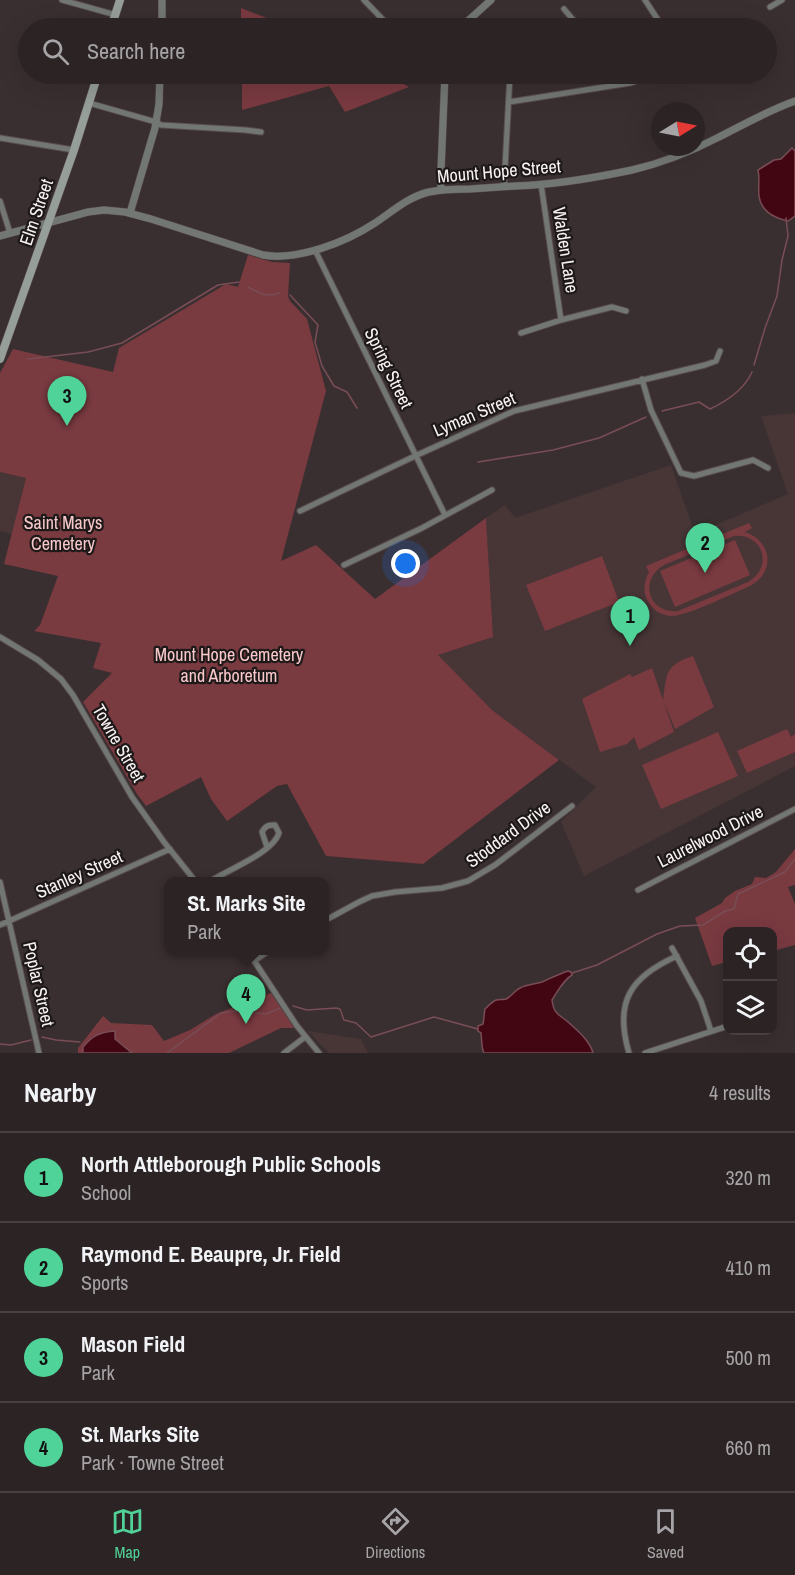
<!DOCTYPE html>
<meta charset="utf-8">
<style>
body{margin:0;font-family:"Archivo Narrow",sans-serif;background:#342b2c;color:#f1f3f6}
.controls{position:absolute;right:18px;bottom:18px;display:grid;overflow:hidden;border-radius:12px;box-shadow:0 6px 24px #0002}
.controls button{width:54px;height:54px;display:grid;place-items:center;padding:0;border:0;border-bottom:2px solid #484041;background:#2c2324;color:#f1f3f6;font:30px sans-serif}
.compass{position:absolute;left:651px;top:102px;width:54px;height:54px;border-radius:50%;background:#2c2324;box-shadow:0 6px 24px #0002;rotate:80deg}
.you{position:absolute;left:406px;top:564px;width:21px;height:21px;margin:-15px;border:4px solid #fff;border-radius:50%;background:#1a73e8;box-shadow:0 0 0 9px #1a73e833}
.badge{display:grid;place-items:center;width:39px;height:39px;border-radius:50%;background:#50d398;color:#111;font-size:20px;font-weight:700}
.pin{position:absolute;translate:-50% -50px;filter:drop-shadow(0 2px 3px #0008)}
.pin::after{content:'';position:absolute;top:32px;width:21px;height:18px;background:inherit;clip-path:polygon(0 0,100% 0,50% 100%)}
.popup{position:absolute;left:164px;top:877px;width:165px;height:78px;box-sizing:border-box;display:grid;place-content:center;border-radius:12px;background:#2c2324;filter:drop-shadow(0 2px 4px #0005);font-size:20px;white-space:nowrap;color:#a6a4a6}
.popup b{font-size:22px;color:#f1f3f6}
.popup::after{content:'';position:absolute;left:50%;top:100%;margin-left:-12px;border:12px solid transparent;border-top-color:#2c2324}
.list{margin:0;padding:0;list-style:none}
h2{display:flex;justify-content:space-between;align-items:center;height:78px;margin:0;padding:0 24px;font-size:26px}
h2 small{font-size:20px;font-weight:400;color:#a6a4a6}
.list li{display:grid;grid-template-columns:39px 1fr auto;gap:18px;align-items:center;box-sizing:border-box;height:90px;padding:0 24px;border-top:2px solid #484041}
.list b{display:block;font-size:22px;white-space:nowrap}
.list p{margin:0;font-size:20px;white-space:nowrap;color:#a6a4a6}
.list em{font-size:20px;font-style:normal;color:#a6a4a6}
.icon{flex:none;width:33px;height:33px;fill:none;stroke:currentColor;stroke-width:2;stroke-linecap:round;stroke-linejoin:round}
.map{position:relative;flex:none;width:795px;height:1053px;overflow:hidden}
.search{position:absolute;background:#2c2324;box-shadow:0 6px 24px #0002;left:18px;right:18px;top:18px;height:66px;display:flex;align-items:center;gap:15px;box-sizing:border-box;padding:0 21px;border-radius:33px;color:#a6a4a6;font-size:22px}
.sheet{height:438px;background:#2c2324}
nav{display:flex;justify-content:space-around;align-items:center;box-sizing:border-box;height:84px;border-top:2px solid #484041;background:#2c2324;font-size:16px;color:#a6a4a6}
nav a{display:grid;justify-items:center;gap:3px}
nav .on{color:#50d398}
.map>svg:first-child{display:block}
</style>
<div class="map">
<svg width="795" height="1053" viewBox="0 0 795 1053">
<rect width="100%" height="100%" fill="#3a2f30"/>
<!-- built -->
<path fill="#483637" d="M795,413V766L584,876L561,822L596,787L492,710L437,655L493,637L486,518L505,505L515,518L671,465L695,534L788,494L761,416Z
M0,472L26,478L12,534L0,531Z
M308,1031L361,1039L368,1053H329Z"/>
<!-- green -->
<path fill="#793a40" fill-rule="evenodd" d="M241,8L292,28H241Z
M242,74H384L409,87L345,112L329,86L242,110Z
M248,255L272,262L290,263L288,296L290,301L307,319L326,391L281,561L316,545L375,599L486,518L493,637L438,655L492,710L559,760L423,864L326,856L287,784L277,786L227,821L211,799L201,777L146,806L137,794L83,702L112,673L93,668L101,643L34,631L40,625L58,576L4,564L26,478L0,472V373L13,349L113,372L119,348L226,284L238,287Z
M749,523L752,528L745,532C772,541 776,572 750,586C734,593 687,616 672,616C663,616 654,611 649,603C642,593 644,582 649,572L646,566ZM734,536C763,533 774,567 748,582L678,611C649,614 638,580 664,565Z
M735,540L750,575L675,607L660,571Z
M602,556L619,602L545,631L526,585Z
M693,656L714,707L675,729L663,700L674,732L639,750L634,737L627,744L600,752L582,699L630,674L632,677L652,668L663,700C667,673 665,665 693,656Z
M787,729L791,737L795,734V752L747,773L737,751Z
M718,732L738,776L661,809L642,765Z
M795,849V885L788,887L795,904V945L773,951L772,932H728L727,962L712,966L695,918L722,903L725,898L735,891L752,884L755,877L766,878L776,872Z
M271,993L294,1028H281L229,1053H78V1048L103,1016L111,1023L152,1025L164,1041L190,1030L216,1014Z"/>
<!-- water -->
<path fill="#420613" stroke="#794d56" stroke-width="1.5" d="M792,148L795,151V216L788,221C774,218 761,211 759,196C758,187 760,179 758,170L774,160L781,159Z
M568,971L571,972L572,975C563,980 558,991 552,1000C554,1015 559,1014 568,1022C577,1030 590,1041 593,1053H484C481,1047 482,1040 481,1033L478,1031V1026L483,1024C484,1020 484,1013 485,1009C487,1007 493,1001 496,1000C499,999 503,1000 506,999C512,996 514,991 520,988C527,984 536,984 542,982C551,978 559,974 568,971Z
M115,1031V1039L132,1053H83V1047C93,1035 101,1032 115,1031Z"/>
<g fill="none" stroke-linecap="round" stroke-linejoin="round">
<!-- stream -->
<path stroke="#794d56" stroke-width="1.5" d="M248,287C259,293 267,298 279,293
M290,295L318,325L315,342L322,366L334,386L347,392L357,408
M28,359L88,352L122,343L218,285L239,282
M754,365L765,328L777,296L782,260L788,236L786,218
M662,411L699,402L710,409C727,401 744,390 752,372
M478,462L553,450L599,438L646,417
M572,973L597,965L657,934L680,926L703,925L725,911L734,909L738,894L785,872L795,859
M293,1006L307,1010L336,1008L340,1009L344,1020L356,1023L371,1037L434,1017L478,1029
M42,1037L56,1040L80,1042
M0,1044L11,1045L31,1040
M167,1053L221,1013L236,1011L266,1014L280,1008"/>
<defs>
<path id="minor" d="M62,0L116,15
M364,0L391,28
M645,0L660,23
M770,7L782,0
M564,9L580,28
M618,74L626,83
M509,102L630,83L643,79L652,74
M89,103L156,122L161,125L245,130L261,132
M0,138L74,150
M541,184L561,320
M504,187L510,74
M0,201L10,233
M315,250L445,515
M521,333L561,320L612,307L626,311
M642,379L651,410L681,473L694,476L753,460L768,468
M300,511L415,456L514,411L705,365L716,361L720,351
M344,565L422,528L492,490
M0,637L38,660L61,679L73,695L132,797L164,842L196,882
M0,882L39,1053
M209,882C227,870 273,853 279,833L275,825C269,825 266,825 262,832L267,847
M638,890L795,809
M324,921L359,902L372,896L395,892L442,888L468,881L495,865L572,806
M0,925L170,849
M672,948L701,1001L711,1031
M247,950L297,1026L319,1053
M254,961L270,950
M284,1053L305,1037
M629,1053C614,1002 630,977 677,956
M645,1053L728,1026"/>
<path id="tertiary" d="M162,28V0
M460,28L491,0
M441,190V170L445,74
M130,213L155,128L159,104L160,74
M0,236L88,212L104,210L125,212L151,219L263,255C298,261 346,242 375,223C393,211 408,197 429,192C443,189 457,189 470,189C485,188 500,187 515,186C554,185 594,178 632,170C662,163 690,152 717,138C743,125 767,111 795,101"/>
<path id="secondary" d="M111,28L120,0
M0,359L74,150L98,74"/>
</defs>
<!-- minor casing -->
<use href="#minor" stroke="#594e4f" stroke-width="7"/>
<!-- tertiary casing -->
<use href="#tertiary" stroke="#594e4f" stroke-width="8"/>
<!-- secondary casing -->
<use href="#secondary" stroke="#594e4f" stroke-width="9"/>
<!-- minor -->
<use href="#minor" stroke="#737774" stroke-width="5"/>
<!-- tertiary -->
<use href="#tertiary" stroke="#737774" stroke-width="7"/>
<!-- secondary -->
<use href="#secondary" stroke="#969e99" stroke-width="8"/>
</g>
<g text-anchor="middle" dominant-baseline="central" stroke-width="4.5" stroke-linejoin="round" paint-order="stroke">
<!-- street labels -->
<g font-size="18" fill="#f9f2f2" stroke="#1e1919">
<text transform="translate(499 171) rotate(-5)">Mount Hope Street</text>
<text transform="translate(36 212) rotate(-71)">Elm Street</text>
<text transform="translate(566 250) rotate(81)">Walden Lane</text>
<text transform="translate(389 368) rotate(64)">Spring Street</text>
<text transform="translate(474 414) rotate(-23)">Lyman Street</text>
<text transform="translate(119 743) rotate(60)">Towne Street</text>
<text transform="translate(508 834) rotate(-36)">Stoddard Drive</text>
<text transform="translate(710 836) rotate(-27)">Laurelwood Drive</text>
<text transform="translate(79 874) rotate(-24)">Stanley Street</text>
<text transform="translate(39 984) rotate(77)">Poplar Street</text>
</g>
<!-- park labels -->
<g font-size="18" fill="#f9c8ca" stroke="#1e1919">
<text x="63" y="522">Saint Marys<tspan x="63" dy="21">Cemetery</tspan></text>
<text x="229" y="654">Mount Hope Cemetery<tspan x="229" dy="21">and Arboretum</tspan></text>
</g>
</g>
</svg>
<div class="controls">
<button><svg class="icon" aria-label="locate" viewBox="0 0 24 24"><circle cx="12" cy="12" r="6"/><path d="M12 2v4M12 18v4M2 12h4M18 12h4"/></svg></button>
<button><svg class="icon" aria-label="layers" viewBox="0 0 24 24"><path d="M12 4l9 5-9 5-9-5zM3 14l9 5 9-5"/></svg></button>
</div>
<svg class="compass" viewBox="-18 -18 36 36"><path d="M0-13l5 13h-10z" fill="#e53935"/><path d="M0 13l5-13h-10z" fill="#a6a4a6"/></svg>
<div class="you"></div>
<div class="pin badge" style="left:630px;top:646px">1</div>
<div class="pin badge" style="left:705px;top:573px">2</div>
<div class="pin badge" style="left:67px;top:426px">3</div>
<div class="pin badge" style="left:246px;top:1024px">4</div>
<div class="popup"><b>St. Marks Site</b>Park</div>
<div class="search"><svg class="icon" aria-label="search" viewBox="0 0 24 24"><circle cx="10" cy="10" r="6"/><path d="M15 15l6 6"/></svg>Search here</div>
</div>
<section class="sheet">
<h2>Nearby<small>4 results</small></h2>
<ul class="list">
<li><span class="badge">1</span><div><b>North Attleborough Public Schools</b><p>School</p></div><em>320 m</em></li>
<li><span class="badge">2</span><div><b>Raymond E. Beaupre, Jr. Field</b><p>Sports</p></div><em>410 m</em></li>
<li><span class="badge">3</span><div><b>Mason Field</b><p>Park</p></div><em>500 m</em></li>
<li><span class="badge">4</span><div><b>St. Marks Site</b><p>Park · Towne Street</p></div><em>660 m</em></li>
</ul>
</section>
<nav>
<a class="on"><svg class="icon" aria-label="map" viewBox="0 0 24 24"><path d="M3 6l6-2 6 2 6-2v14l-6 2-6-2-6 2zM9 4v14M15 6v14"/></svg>Map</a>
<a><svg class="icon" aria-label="directions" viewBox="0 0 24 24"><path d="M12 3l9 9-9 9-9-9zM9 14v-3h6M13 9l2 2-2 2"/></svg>Directions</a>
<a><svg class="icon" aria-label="saved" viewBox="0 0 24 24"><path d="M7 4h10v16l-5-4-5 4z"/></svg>Saved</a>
</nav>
